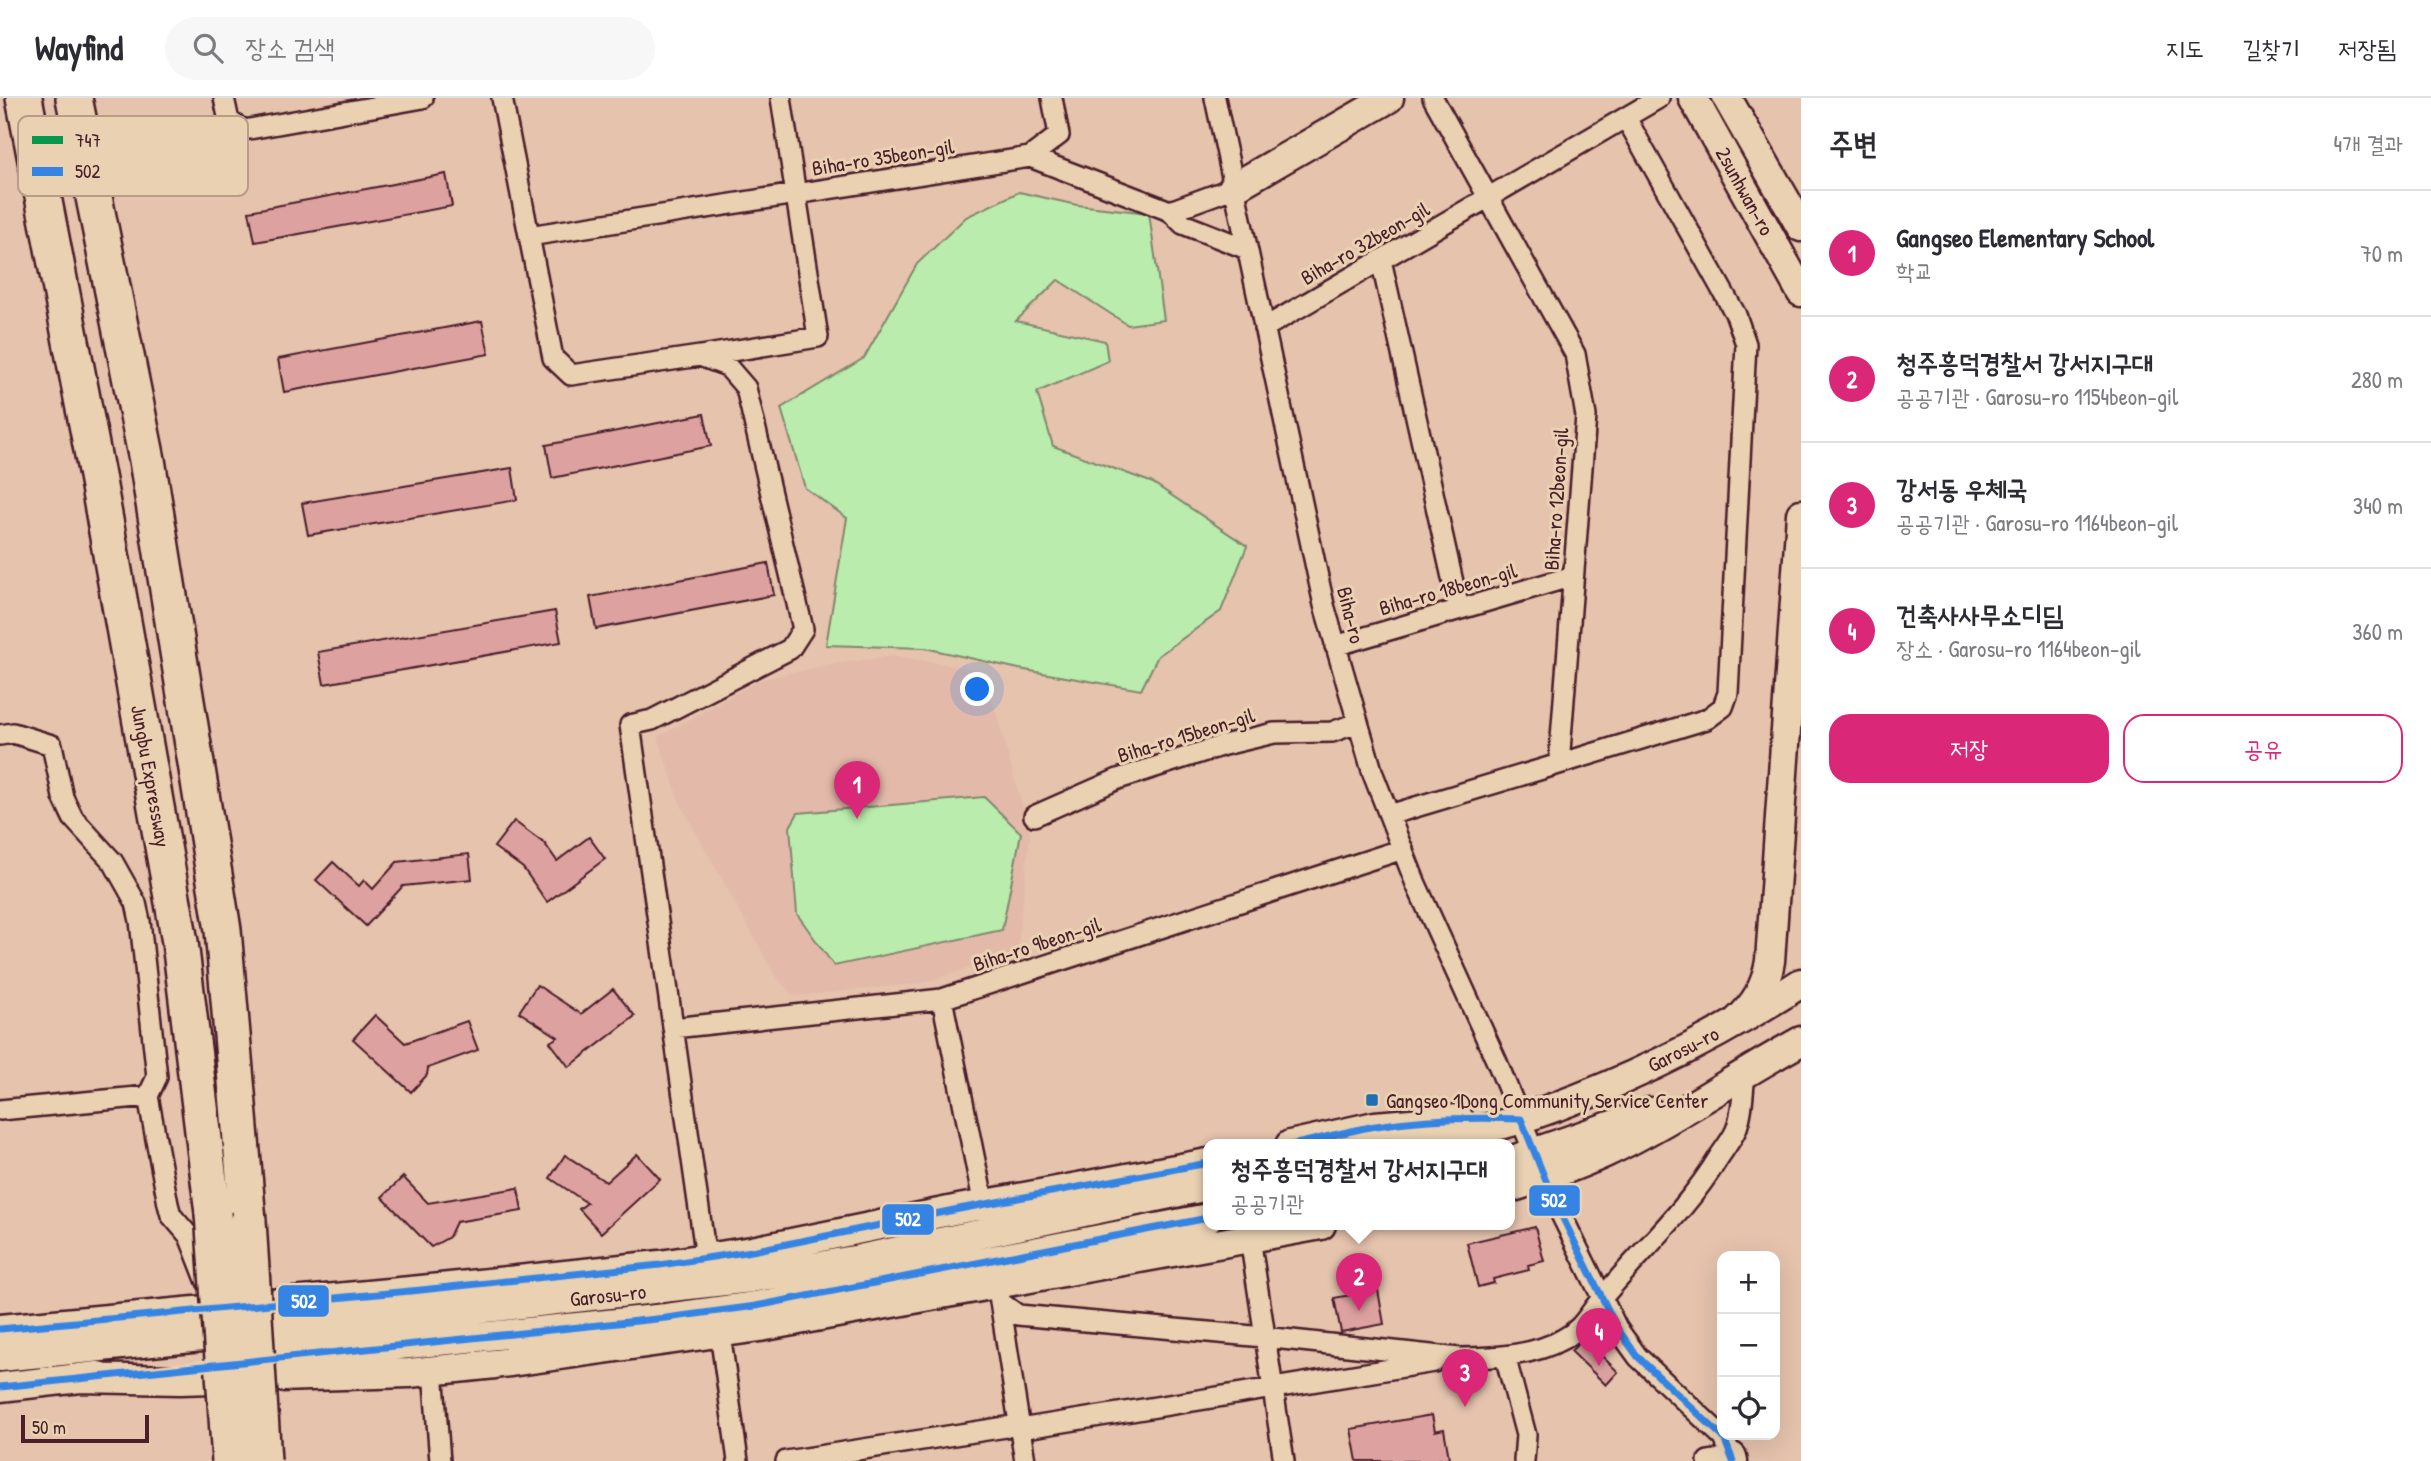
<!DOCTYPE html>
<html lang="ko">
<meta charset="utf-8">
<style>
body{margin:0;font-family:"Patrick Hand","Poor Story",sans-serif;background:#f7f7f7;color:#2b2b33}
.controls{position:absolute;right:21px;bottom:21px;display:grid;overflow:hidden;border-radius:14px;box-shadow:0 7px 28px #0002}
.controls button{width:63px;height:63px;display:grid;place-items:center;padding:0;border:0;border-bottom:2px solid #e1e1e2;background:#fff;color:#2b2b33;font:35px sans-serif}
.scale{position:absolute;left:21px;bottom:18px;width:128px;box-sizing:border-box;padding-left:7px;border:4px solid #4a1f2b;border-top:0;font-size:19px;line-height:24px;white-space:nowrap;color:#4a1f2b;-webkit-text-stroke:5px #e9d1b2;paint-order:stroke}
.you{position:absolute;left:978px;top:592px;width:24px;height:24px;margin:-18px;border:5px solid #fff;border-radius:50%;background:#1a73e8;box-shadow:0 0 0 10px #1a73e833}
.badge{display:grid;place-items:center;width:46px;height:46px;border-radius:50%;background:#db2777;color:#fff;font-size:23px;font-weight:700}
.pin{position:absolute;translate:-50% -58px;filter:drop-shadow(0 2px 4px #0008)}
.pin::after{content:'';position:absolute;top:37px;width:24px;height:21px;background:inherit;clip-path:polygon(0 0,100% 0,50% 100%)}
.popup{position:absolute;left:1203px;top:1041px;width:312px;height:91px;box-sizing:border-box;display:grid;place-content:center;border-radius:14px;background:#fff;filter:drop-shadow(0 2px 5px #0005);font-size:23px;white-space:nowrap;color:#7c7c81}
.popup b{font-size:26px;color:#2b2b33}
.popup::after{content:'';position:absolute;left:50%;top:100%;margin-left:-14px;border:14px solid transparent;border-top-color:#fff}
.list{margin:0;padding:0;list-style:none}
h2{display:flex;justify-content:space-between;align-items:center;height:91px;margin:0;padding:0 28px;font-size:30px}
h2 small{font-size:23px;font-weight:400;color:#7c7c81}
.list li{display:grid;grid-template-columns:46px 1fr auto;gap:21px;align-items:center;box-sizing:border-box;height:126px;padding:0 28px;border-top:2px solid #e1e1e2}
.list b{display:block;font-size:26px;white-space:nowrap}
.list p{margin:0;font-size:23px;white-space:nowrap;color:#7c7c81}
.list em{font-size:23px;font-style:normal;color:#7c7c81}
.actions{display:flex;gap:14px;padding:21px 28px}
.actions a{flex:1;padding:16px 0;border:2px solid #db2777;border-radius:21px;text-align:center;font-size:24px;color:#db2777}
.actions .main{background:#db2777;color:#fff}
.icon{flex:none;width:38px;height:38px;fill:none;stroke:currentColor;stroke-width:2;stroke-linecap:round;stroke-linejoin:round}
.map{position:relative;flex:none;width:1801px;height:1363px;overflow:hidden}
header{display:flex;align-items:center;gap:42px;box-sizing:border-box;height:98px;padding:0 35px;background:#fff;border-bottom:2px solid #e1e1e2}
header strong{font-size:33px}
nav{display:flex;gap:38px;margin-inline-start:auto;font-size:24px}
.search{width:490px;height:63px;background:#f7f7f7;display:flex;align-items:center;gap:18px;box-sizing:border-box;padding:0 24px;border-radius:38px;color:#7c7c81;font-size:26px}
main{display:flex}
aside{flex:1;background:#fff}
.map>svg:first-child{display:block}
</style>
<header>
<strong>Wayfind</strong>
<div class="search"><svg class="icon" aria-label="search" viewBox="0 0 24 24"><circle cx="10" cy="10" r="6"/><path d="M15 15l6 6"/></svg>장소 검색</div>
<nav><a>지도</a><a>길찾기</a><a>저장됨</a></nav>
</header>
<main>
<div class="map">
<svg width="1801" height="1363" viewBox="0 0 1801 1363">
<rect width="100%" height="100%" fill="#e5c3ad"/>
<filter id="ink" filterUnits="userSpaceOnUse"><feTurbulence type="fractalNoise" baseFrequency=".0143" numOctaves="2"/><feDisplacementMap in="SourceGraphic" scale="14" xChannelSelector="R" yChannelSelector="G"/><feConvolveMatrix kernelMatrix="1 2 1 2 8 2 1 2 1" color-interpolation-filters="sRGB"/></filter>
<g filter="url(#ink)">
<!-- built -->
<path fill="#e3b9a9" d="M895,558L984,573L1030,736L1017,855L922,885L794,898L775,877L680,705L658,639L760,582L833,566Z"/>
<!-- green -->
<path fill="#b9ecad" stroke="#82866c" stroke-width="2" d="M1019,94L1077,107L1149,115L1164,222L1128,227L1058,182L1016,223L1105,243L1108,263L1037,294L1053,348L1153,385L1247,448L1221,513L1158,558L1141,592L1019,571L925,550L826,547L847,420L805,390L781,310L864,260L917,166L966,119Z
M984,699L1021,735L1002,832L834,868L797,816L790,729L798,715Z"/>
<!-- building -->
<path fill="#dda2a0" stroke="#4a1f2b" stroke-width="2" d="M446,76L452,108L255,144L249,113Z
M482,223L489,256L284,294L278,261Z
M704,316L711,348L552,380L546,347Z
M512,370L517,402L308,437L302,405Z
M768,465L774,497L596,531L590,499Z
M555,513L561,544L324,586L318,554Z
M514,723L545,746L557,763L589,739L605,761L547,804L523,770L494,749Z
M469,756L472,781L403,788L366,828L316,782L333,764L359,788L364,782L373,791L397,764Z
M537,887L581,916L613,891L635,918L569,969L550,944L558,939L519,914Z
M375,917L405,945L467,923L478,952L428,970L427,977L411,994L353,941Z
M637,1056L660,1081L601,1135L579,1111L587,1105L550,1080L565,1057L606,1084Z
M403,1079L428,1105L518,1090L522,1113L456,1124L449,1139L431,1149L382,1099Z
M1535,1129L1544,1163L1528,1167L1529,1172L1493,1181L1494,1185L1478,1189L1467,1145Z
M1378,1192L1384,1226L1341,1234L1334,1200Z
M1579,1245L1590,1246L1618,1274L1606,1287L1571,1253Z
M1432,1317L1435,1333L1444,1331L1449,1360L1430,1363H1357L1351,1331Z"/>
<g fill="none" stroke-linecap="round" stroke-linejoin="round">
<defs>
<path id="street" d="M224,0L229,23L244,32L423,0
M502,0L553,260L571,277L700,258L727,268L746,290L803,531L790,551L652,622L630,627L706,1160
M1215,0L1324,507L1373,676L1416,786L1497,964L1552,1098L1617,1230L1638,1259L1724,1340L1732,1359L1708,1363
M1030,59L1059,37L1052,0
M1170,113L1183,126L1247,151
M529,138L1030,59L1170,113L1233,90
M1381,162L1459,511
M1264,230L1659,0
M701,258L818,239L781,0
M1335,548L1573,478
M0,637L13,635L52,647L63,699L73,720L113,764L136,805L140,823L157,979L148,998L168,1106L171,1117L189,1138L207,1184
M1559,666L1707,621L1723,609L1728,595L1746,246L1736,217L1626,20
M1389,717L1559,666L1586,318L1575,256L1433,0
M1034,718L1118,681L1224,647L1274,635L1332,634L1357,625
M942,901L984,1107
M673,930L942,901L1403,751
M0,1012L148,998
M1250,1140L1284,1363
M999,1197L1025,1363
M1000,1204L1018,1217L1264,1239L1459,1260C1492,1260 1533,1258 1563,1241C1583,1231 1589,1215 1603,1199C1642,1152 1687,1112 1719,1059C1725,1050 1732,1041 1736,1032C1743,1014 1743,993 1745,974
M720,1235L738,1363
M1505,1258L1526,1337L1524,1363
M433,1272L440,1363
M1020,1331L1434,1264
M786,1363L1019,1327"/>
<path id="secondary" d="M1693,0L1801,194
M1727,0L1801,129
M1233,90L1389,0
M1735,925C1755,907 1766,889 1770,863L1801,416
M1290,1047L1375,1028L1459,1021
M1404,1047C1443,1038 1486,1033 1524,1020C1621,987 1715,941 1801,885
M1510,1063L1650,1014
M1510,1090C1542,1080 1574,1069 1605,1055C1673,1023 1735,979 1801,943
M0,1231L421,1192L660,1167L752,1153L959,1111L1208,1065
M0,1259L424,1217L751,1180L860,1161L1208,1088
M243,1263L666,1220L756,1208L1208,1120
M79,1280L180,1282L409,1275L495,1266L760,1229L1321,1127
M0,1289L98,1278
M1732,1359L1733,1363"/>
<path id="highway" d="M24,0L98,383L180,844L213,1115
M74,0L147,362L223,832L248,1123"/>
</defs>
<!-- street casing -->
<use href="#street" stroke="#4a1f2b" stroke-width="24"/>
<!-- secondary casing -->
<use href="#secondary" stroke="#4a1f2b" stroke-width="33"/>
<!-- highway casing -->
<use href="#highway" stroke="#4a1f2b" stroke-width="40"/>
<!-- street -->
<use href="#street" stroke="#e9d1b2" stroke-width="19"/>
<!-- secondary -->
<use href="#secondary" stroke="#e9d1b2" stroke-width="28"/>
<!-- highway -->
<use href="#highway" stroke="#e9d1b2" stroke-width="35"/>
<defs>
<path id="highway-bridge" d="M213,1115L230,1363
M248,1123L263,1363"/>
</defs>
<!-- highway-bridge casing -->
<use href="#highway-bridge" stroke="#4a1f2b" stroke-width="40" stroke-linecap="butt"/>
<!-- highway-bridge -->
<use href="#highway-bridge" stroke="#e9d1b2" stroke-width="35"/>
<defs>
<path id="bus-1" d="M1291,1047C1319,1041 1347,1033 1376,1028C1424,1020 1472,1019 1521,1021L1552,1098L1617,1230L1638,1259L1724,1340L1733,1363
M0,1231L421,1192L660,1167L752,1153L959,1111L1208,1065
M0,1289L666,1220L756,1208L1208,1120"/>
</defs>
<!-- bus-1 casing -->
<use href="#bus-1" stroke="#e9d1b2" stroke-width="12"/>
<!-- bus-1 -->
<use href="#bus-1" stroke="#3584e4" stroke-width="7"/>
</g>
</g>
<!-- markers -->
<rect fill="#1f6fb2" stroke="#e9d1b2" stroke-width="2.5" x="1365" y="995" width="14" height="14" rx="3.5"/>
<g text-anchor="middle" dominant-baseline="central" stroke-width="6" stroke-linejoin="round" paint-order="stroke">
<!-- street labels -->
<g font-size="21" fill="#4a1f2b" stroke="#e9d1b2">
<text transform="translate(883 59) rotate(-9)">Biha-ro 35beon-gil</text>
<text transform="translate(1745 93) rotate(61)">2sunhwan-ro</text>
<text transform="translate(1365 145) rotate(-30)">Biha-ro 32beon-gil</text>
<text transform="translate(1556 401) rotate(-86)">Biha-ro 12beon-gil</text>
<text transform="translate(1448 491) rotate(-16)">Biha-ro 18beon-gil</text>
<text transform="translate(1351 517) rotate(76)">Biha-ro</text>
<text transform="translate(1186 637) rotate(-17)">Biha-ro 15beon-gil</text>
<text transform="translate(151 678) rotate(80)">Jungbu Expressway</text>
<text transform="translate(1037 846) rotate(-18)">Biha-ro 9beon-gil</text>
<text transform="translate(1683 951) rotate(-27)">Garosu-ro</text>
<text transform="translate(608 1197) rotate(-6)">Garosu-ro</text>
</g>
<!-- poi labels -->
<g font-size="21" fill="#4a1f2b" stroke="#e9d1b2" text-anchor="start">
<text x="1386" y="1002">Gangseo 1Dong Community Service Center</text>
</g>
</g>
<!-- legend -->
<rect x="18" y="18" width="230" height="80" rx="10" fill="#e9d1b2" stroke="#b99c8a" stroke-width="2"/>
<rect x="32" y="38" width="31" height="8" fill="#07984d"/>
<rect x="32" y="69" width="31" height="9" fill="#3584e4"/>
<g font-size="19" fill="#4a1f2b">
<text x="75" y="49">747</text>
<text x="75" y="80">502</text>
</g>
<g stroke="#e9d1b2" stroke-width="2.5">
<rect x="1528" y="1086" width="53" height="33" rx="7" fill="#3584e4"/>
<rect x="881" y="1105" width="54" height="33" rx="7" fill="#3584e4"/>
<rect x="277" y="1186" width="53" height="34" rx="7" fill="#3584e4"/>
</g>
<g font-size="19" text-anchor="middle" font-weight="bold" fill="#fff">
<text x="1554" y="1109">502</text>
<text x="908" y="1128">502</text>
<text x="304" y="1210">502</text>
</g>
</svg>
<div class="controls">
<button>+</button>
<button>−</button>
<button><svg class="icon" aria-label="locate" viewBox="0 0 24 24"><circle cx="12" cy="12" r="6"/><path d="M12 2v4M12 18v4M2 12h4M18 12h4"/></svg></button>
</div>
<div class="scale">50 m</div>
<div class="you"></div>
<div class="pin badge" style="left:857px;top:721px">1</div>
<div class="pin badge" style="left:1359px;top:1213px">2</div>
<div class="popup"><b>청주흥덕경찰서 강서지구대</b>공공기관</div>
<div class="pin badge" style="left:1465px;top:1309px">3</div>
<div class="pin badge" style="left:1599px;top:1268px">4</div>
</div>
<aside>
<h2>주변<small>4개 결과</small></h2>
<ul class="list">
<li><span class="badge">1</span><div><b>Gangseo Elementary School</b><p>학교</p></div><em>70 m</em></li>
<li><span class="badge">2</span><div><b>청주흥덕경찰서 강서지구대</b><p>공공기관 · Garosu-ro 1154beon-gil</p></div><em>280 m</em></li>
<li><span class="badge">3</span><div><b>강서동 우체국</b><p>공공기관 · Garosu-ro 1164beon-gil</p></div><em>340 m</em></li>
<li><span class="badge">4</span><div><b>건축사사무소디딤</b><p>장소 · Garosu-ro 1164beon-gil</p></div><em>360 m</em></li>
</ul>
<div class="actions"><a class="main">저장</a><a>공유</a></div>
</aside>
</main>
